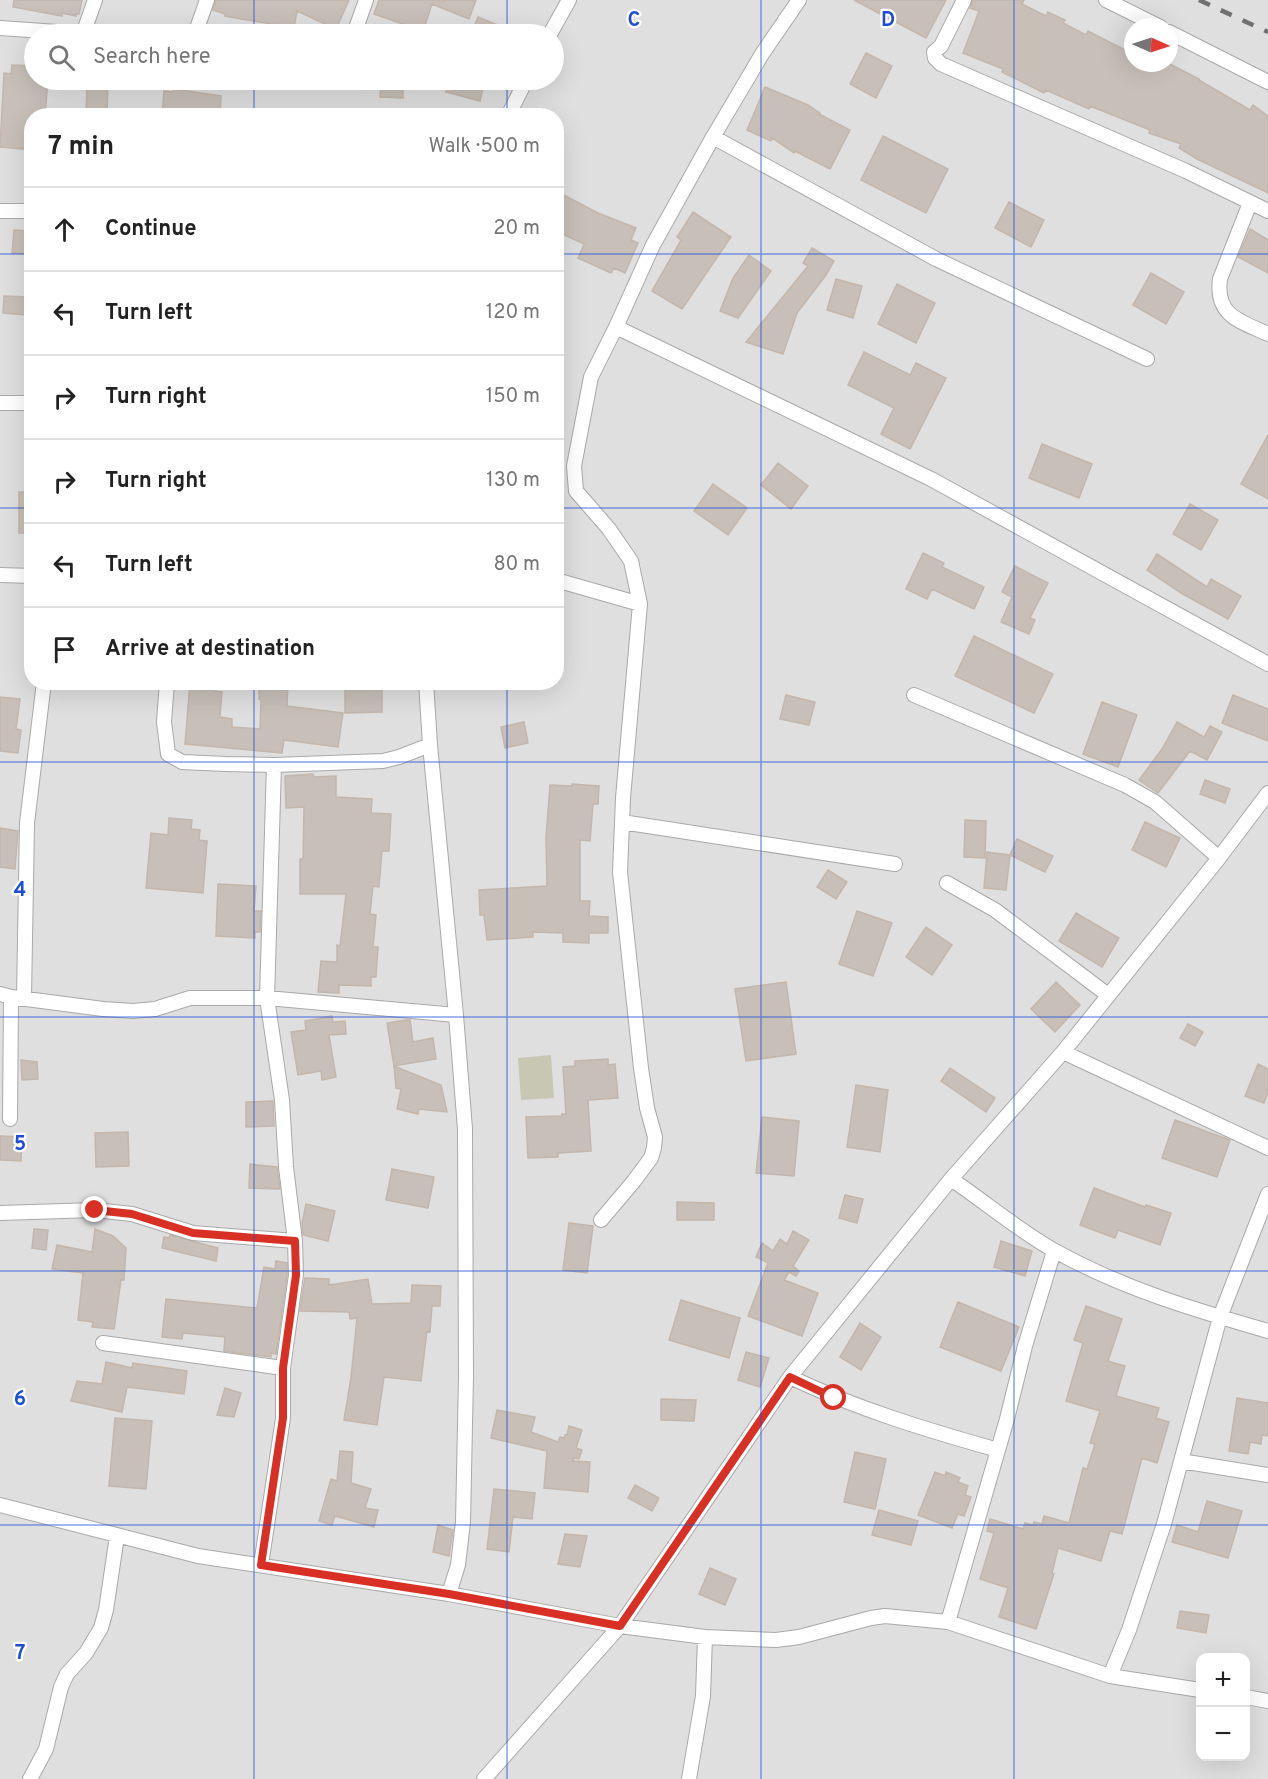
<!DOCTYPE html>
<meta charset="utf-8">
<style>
body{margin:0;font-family:Overpass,sans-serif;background:#f6f6f6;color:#222}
.controls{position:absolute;right:18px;bottom:18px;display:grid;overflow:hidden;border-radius:12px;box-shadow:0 6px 24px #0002}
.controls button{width:54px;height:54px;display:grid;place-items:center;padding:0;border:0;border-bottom:2px solid #e0e0e0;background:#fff;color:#222;font:30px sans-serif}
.compass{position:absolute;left:1124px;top:18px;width:54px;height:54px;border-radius:50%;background:#fff;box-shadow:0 6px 24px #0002;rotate:93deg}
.stop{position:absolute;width:18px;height:18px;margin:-14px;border:4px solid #d93025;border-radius:50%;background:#fff}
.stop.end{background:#d93025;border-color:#fff;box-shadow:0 2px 6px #0008}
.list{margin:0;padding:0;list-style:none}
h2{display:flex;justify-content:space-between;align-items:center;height:78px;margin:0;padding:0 24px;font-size:26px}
h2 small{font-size:20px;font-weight:400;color:#767676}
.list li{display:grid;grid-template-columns:39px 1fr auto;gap:18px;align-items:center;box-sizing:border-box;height:84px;padding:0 24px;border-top:2px solid #e0e0e0}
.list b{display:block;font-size:22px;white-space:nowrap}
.list em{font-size:20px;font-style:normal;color:#767676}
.icon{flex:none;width:33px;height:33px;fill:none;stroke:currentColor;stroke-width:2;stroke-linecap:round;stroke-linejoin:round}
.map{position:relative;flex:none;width:1268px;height:1779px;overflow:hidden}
.search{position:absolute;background:#fff;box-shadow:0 6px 24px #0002;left:24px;top:24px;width:540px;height:66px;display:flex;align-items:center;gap:15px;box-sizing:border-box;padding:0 21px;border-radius:33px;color:#767676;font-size:22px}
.panel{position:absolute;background:#fff;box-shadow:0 6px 24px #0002;left:24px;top:108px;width:540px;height:582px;border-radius:24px}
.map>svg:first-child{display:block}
</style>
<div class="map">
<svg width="1268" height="1779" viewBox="0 0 1268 1779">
<rect width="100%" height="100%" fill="#f2efe9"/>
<!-- residential -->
<path fill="#e0dfdf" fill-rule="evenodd" d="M0,0H1268V1779H0ZM1133,27H1169V63H1133ZM34,34H554V80H34ZM32,116H556V682H32ZM1200,1658H1246V1756H1200Z"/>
<!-- construction -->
<path fill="#c7c7b4" d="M551,1055L554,1098L521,1100L518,1058Z"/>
<!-- building -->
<path fill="#c7bfb8" stroke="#c4b6ab" stroke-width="1.5" d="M14,0H82L79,14H76V16L62,13V16L13,7Z
M216,0H349L336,29L297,11L294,28L225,16V14L213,10Z
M379,0H476L469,19L432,4L423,31L374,14Z
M854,0H946L926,38Z
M973,0H1024L1022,4L1046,16L1048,12L1065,20L1063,23L1086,35L1088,31L1133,54V63H1168L1199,79V80L1250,110L1253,105L1268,116V193L1197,159L1179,148L1181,144L1149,133L1150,130L1090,106L1089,109L1046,90L1044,93L1002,72L1003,69L963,53L979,11L970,8Z
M478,17L520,34H471Z
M866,53L892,66L876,98L850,84Z
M12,65L33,66L34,80H48L45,116H32V150L0,147L4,73L11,74Z
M87,80H108L107,116H86Z
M381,80H403V98L380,97Z
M449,80H485L480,101L446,92Z
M765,87L808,105L820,113L819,114L850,130L830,169L795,151L794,153L772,138L771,141L747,130Z
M174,89L221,96L220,116H162L164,91L173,92Z
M883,136L948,169L926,213L861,180Z
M556,191L598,213L636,228L631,240L638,243L625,273L614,268L611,273L578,258L584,244L556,231Z
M1009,202L1044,220L1031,247L995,228Z
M693,212L731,237L682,309L652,291L681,240L677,237Z
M1250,229L1268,240V273L1238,257Z
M14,230L32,231V254L12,253Z
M812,248L834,261L826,275L797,313L783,354L746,342L808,266L803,263Z
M749,255L771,271L738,318L720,311L733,278Z
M1151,273L1184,292L1166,324L1133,305Z
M836,279L862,286L853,318L827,310Z
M897,284L935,303L916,343L878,324Z
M4,296L27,297L26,315L3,313Z
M864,352L910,375L916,363L946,378L910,449L881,434L894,408L848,385Z
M1268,435V499L1241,484Z
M1042,444L1092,464L1079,498L1029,478Z
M778,463L808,486L791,509L761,485Z
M713,484L747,508L728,535L694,511Z
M19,492H32V533H19Z
M1190,504L1218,520L1201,550L1173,534Z
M923,553L944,563L942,567L984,587L974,609L932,589L927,599L906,589Z
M1157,554L1207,587L1211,579L1241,596L1228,619L1181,593L1147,570Z
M1015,566L1048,583L1030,618L1035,620L1029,634L1001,622L1012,597L1002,592Z
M974,636L1053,674L1034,713L955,676Z
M190,682H213L214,691L222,692L220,717L232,719V727L260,729L261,700L259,699V682H288L287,706L343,713L338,747L284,740L282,753L185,744Z
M345,682H382V712L345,713Z
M786,695L815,702L809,725L780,719Z
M1233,695L1268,709V741L1222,723Z
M0,697L20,699L16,729L21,730L18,753L0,751Z
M1102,702L1137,715L1118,767L1083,754Z
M524,722L528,743L505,748L501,727Z
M1177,722L1204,737L1210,726L1222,732L1207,760L1190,751L1158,793L1139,780L1162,749Z
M313,774L314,777L336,776V797L372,799L371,813L391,814L389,851H382L379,887L373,886L370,914L376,915L373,947H378L376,977H371V986L339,985V993L318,992L321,961L337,962V945L340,946L346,894H300V859H303L304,807L286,808L285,776Z
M1205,780L1230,789L1225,803L1200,794Z
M572,784L599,786L598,804H593L590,841L580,840V901H590L589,916L608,917V933H589V943L563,942V933L533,932V937L487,940L484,915H480L479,890L547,886L546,837L550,785L572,786Z
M169,818L192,820L191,829L200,830L199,840L207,841L203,893L146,888L151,833L168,835Z
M965,820L986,821L985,858L964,857Z
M1145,822L1180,838L1166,867L1132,850Z
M0,828L18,831L15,869L0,867Z
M1017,839L1053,856L1045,872L1010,855Z
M987,852L1010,855L1006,890L984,888Z
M828,870L847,882L836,899L817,887Z
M218,884L256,886L254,911H261L260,932H255V938L216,936Z
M857,911L892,923L873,976L839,964Z
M1076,913L1119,938L1102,967L1059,941Z
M926,927L952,945L932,975L906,957Z
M786,982L796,1054L746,1061L735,989Z
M1056,982L1080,1005L1055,1032L1031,1009Z
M332,1016L333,1022L345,1021L346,1034L329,1035L336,1077L322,1080L321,1071L298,1075L291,1032L306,1030L305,1021Z
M406,1020H410L413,1042L433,1038L436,1059L394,1066L387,1023Z
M1188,1024L1203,1032L1195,1046L1180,1038Z
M608,1059V1065L615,1064L618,1098L588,1100L591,1151L558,1153V1157L528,1158L526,1117L562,1116V1114H566L563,1067L575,1066V1061Z
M21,1060L37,1062L38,1079L22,1080Z
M1258,1064L1268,1069V1093L1264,1103L1245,1096Z
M394,1066L441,1085L447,1112L419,1109L418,1114L397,1109L401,1089L396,1088Z
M950,1068L995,1098L986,1112L941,1081Z
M856,1085L888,1090L880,1152L847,1147Z
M273,1101L274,1126L246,1127V1102Z
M762,1117L799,1121L794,1176L756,1173Z
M1175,1120L1230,1140L1217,1177L1162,1158Z
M128,1132L129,1166L96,1167L95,1133Z
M0,1136L22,1137L21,1161L0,1160Z
M250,1164L277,1167L280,1189L249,1188Z
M392,1169L434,1177L428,1208L386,1200Z
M1094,1188L1145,1207L1146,1205L1171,1213L1160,1245L1118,1230L1115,1238L1080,1225Z
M845,1195L863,1199L857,1223L839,1218Z
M677,1202L714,1203V1220H677Z
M306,1204L335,1211L328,1241L303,1235L302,1223Z
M569,1223L593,1226L587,1273L563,1270Z
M34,1229L48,1230L46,1250L32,1248Z
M95,1229L113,1236L126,1248L124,1280H121L114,1329L92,1327L93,1322L78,1320L83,1273L52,1269L57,1245L92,1252Z
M793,1231L809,1240L793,1266L799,1271L796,1276L789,1272L784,1280L818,1293L802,1336L748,1316L768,1263L756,1257L762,1243L773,1251L780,1239L787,1244Z
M170,1235L218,1248L216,1261L162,1248L164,1237L169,1238Z
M1001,1241L1032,1251L1025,1276L994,1267Z
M276,1261L287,1263V1275L276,1354L271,1353V1357L224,1351L225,1337L183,1333L182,1339L162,1337L166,1299L257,1308L264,1267L275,1269Z
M305,1278L329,1279V1285L368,1279L372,1304L411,1303L412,1285L441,1286L440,1306H432L430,1332L427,1331L421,1381L384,1377L377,1425L344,1420L351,1377L357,1318L350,1319L349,1312L300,1311Z
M681,1300L740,1318L729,1358L669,1340Z
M958,1302L1019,1327L1001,1371L940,1347Z
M1086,1306L1122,1319L1108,1361L1125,1366L1116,1396L1159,1408L1156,1418L1169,1422L1157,1463L1142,1458L1122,1534L1110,1531L1101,1561L1058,1548L1052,1573L1054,1574L1036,1629L999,1617L1008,1588L980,1579L994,1533L987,1531L990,1519L1023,1529L1025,1523L1033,1525L1034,1522L1042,1524L1044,1516L1069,1523L1083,1468L1087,1469L1095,1444L1090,1443L1100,1411L1066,1401L1083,1343L1074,1340Z
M860,1323L881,1337L861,1370L840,1357Z
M746,1352L769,1358L760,1387L738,1380Z
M106,1362L132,1368L133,1363L187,1371L184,1394L127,1387L122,1412L71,1401L77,1381L102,1384Z
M225,1388L241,1393L234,1417L217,1415Z
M1237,1398L1268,1403V1436L1262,1435L1261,1444L1250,1442L1248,1454L1229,1451Z
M661,1399L696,1400L694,1421L661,1420Z
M497,1410L535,1417L531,1432L558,1442L560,1437L564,1438L565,1435H567L569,1426L582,1430L576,1448L582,1450L579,1459L574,1458L573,1461L590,1462L588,1492L544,1488L547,1451L491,1438Z
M115,1418L152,1421L146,1489L109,1486Z
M340,1451L353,1452L351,1483L371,1489L365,1508L378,1510L374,1527L335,1516L332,1525L319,1521L331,1479L337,1481Z
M855,1452L886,1459L875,1509L844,1502Z
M935,1472L945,1476L946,1472L960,1478L958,1482L968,1486L965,1495L971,1497L964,1516L958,1514L952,1528L918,1515Z
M635,1485L659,1498L652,1511L628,1498Z
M494,1489L535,1493L532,1519L513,1517L509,1552L487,1549Z
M1207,1501L1242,1511L1228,1558L1172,1542L1177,1525L1198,1532Z
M879,1510L918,1521L911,1545L872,1535Z
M438,1525L453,1530L449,1556L433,1552Z
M565,1534L587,1536L580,1567L558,1564Z
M710,1568L736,1579L725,1605L699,1594Z
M1180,1611L1209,1615L1206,1633L1177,1628Z"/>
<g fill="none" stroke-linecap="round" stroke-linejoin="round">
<defs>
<path id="street" d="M964,0L941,46L934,52L935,58L941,64L1186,171L1268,211
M1106,0L1160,27
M0,28L86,34
M1169,32L1268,82
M83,34L95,0
M195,34L207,0
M354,34L366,0
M550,34L569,0
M508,116L526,80
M713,137L936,259L1147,359
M1250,203L1220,279C1215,316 1240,321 1268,334
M0,211H32
M616,327L931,479L1268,664
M0,403H32
M0,575L32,576
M556,580L640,604
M167,682L164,722L168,754L182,762L226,764L274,765L383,761L399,757L430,745
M426,682L430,745L456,1015L465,1129L466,1376L463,1522L458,1565L449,1594
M914,695L1125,785L1155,802L1219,858
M622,822L895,864
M947,883L995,910L1108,995
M0,994L11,997L103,1009L133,1011L155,1009L190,998H267L456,1015
M24,998L27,823L44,682
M1063,1052L1268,1148
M10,1119L11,997
M951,1179C985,1202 1022,1233 1057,1252C1124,1289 1195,1310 1268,1331
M0,1213L95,1210L132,1214L193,1233L295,1241
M601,1220L634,1181L651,1158L654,1148L655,1137L647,1108L641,1068L620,872L623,798L640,604L631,561L609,529L576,491L574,466L591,377L616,327L653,245L713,137L762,54L799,0
M103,1343L283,1368
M790,1377C857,1409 927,1430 998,1450
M1181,1461L1268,1475
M0,1505L198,1556L449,1594L620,1626L705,1637L776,1640L799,1637L871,1618L885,1616L948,1622L1110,1676L1129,1630L1164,1524L1220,1317L1268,1194
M261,1565L283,1418V1368L296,1275L295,1241L286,1167L282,1100L267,998L274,765
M948,1622L1007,1419L1025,1346L1054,1251
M1110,1676L1200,1690
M1246,1697L1268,1701
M30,1779L46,1749L61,1687L67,1674L86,1653L101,1628L106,1610L117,1536
M484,1779L620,1626L790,1377L951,1179L1063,1052L1219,858L1268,793
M689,1779L703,1696L705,1637"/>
</defs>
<!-- street casing -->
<use href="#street" stroke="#a9a9a9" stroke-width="16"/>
<!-- street -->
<use href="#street" stroke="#fff" stroke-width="14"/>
<!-- rail -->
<path stroke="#707070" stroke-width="4.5" stroke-dasharray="12 12" stroke-linecap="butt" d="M1199,0L1268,32"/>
</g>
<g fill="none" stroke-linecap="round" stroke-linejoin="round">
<!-- route -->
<path stroke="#d93025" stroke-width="8" d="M95,1210L132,1214L193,1233L295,1241L296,1275L283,1368V1418L261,1565L449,1594L620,1626L790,1377L834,1398"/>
</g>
<!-- grid -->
<path fill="none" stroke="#1d4ed8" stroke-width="1.5" stroke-opacity="0.55" d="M254,0V34M507,0V34M761,0V1779M1014,0V1779M254,80V116M507,80V116M0,254H32M556,254H1268M0,508H32M556,508H1268M254,682V1779M507,682V1779M0,762H1268M0,1017H1268M0,1271H1268M0,1525H1268"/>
<g font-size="20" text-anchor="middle" font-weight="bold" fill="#1d4ed8" stroke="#fff" stroke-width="4.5" stroke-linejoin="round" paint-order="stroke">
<text x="634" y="26">C</text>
<text x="888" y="26">D</text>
<text x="20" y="896">4</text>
<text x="20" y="1150">5</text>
<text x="20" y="1405">6</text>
<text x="20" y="1659">7</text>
</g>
</svg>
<div class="controls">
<button>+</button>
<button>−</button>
</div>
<svg class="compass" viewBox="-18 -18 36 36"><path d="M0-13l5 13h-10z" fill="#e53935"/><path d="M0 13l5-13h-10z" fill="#767676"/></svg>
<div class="stop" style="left:834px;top:1398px"></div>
<div class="stop end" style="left:95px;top:1210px"></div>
<div class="search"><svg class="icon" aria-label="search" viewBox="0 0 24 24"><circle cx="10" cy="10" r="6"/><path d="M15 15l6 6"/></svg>Search here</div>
<section class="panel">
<h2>7 min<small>Walk · 500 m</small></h2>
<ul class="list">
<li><svg class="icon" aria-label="ahead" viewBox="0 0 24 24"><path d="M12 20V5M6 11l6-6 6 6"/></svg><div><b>Continue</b></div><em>20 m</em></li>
<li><svg class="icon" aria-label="left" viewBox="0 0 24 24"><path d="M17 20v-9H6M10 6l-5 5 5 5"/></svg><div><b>Turn left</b></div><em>120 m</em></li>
<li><svg class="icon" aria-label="right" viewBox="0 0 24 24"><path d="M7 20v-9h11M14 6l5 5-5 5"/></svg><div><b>Turn right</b></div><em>150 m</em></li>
<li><svg class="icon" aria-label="right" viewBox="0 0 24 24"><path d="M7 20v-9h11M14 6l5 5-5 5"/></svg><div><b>Turn right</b></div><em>130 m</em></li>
<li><svg class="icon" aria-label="left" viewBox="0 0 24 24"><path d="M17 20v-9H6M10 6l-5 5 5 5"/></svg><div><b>Turn left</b></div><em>80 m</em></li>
<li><svg class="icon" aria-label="arrive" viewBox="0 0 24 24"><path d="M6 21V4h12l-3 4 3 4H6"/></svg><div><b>Arrive at destination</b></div></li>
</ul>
</section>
</div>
